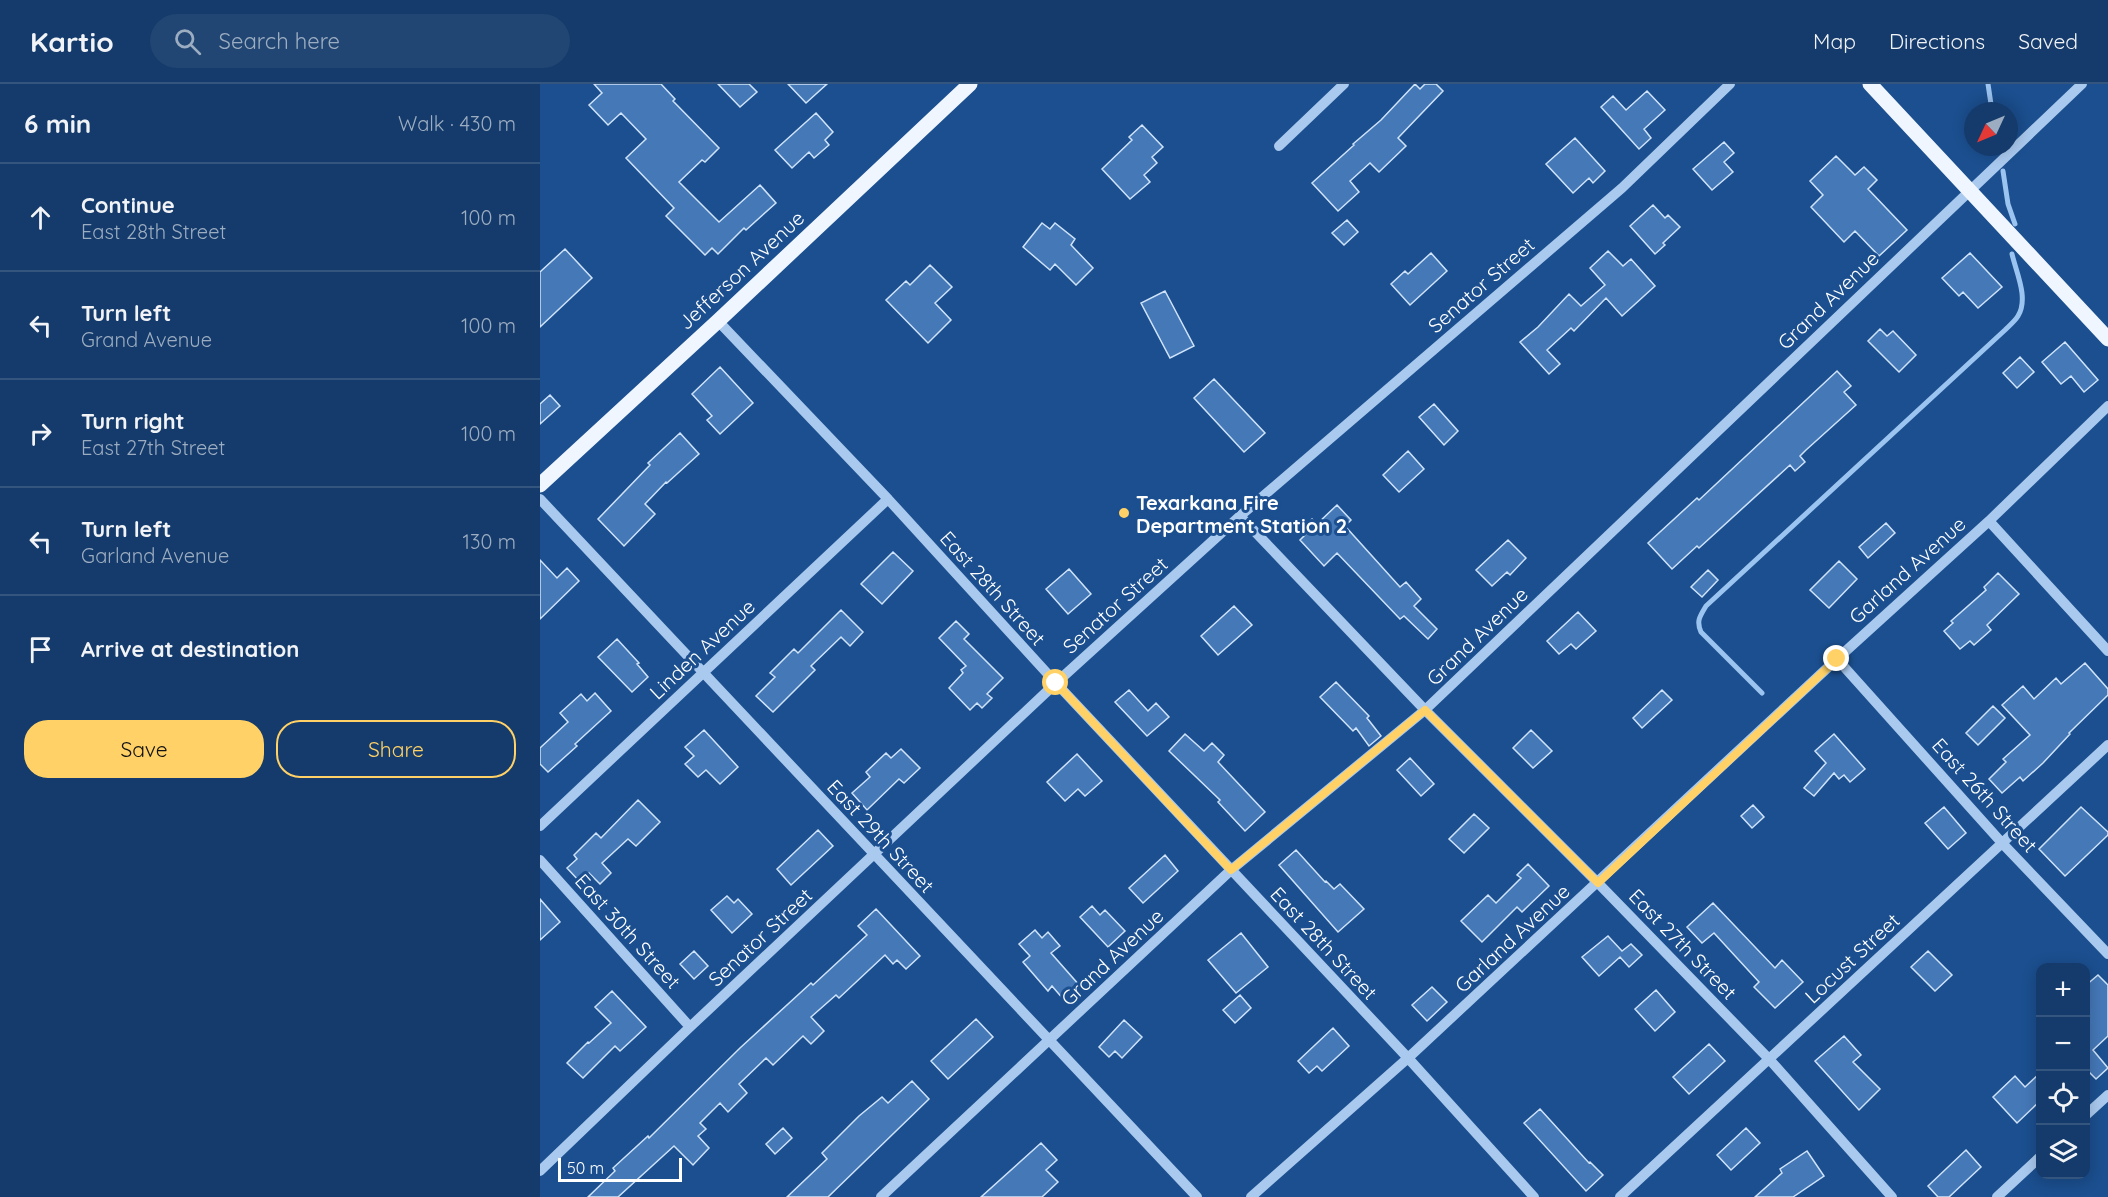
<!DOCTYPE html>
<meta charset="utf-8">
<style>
body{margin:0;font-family:Quicksand,sans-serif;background:#214673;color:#f1f3f6}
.controls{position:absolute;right:18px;bottom:18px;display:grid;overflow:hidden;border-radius:12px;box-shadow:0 3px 15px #0003}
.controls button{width:54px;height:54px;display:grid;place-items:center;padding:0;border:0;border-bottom:2px solid #33557e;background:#143b6b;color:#f1f3f6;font:30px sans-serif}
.compass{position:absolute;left:1424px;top:18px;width:54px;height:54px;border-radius:50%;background:#143b6b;box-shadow:0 3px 15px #0003;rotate:226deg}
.scale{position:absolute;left:18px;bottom:15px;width:124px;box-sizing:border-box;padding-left:6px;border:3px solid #fff;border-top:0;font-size:16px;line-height:21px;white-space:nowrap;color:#fff;-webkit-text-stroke:4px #1b4f8f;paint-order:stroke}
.stop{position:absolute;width:18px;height:18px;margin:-14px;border:4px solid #ffd166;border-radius:50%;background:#fff}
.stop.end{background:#ffd166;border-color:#fff;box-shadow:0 2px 6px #0008}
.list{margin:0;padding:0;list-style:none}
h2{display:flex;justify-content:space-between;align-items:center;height:78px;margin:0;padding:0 24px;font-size:26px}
h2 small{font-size:20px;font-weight:400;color:#9dadc1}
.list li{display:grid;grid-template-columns:39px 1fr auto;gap:18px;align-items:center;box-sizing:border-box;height:108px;padding:0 24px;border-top:2px solid #33557e}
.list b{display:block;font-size:22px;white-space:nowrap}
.list p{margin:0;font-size:20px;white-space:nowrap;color:#9dadc1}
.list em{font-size:20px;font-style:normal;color:#9dadc1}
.actions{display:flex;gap:12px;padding:18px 24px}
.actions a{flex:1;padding:14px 0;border:2px solid #ffd166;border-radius:24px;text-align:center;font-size:21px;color:#ffd166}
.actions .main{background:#ffd166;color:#111}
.icon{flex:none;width:33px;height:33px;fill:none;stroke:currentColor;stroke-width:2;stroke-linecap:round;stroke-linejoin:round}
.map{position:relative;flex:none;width:1568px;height:1113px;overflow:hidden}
header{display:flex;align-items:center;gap:36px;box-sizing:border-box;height:84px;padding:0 30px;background:#143b6b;border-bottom:2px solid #33557e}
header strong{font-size:28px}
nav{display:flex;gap:33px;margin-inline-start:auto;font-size:21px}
.search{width:420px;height:54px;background:#214673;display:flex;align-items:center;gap:15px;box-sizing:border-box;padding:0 21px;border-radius:33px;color:#9dadc1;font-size:22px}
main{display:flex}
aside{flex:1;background:#143b6b}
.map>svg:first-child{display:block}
</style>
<header>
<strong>Kartio</strong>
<div class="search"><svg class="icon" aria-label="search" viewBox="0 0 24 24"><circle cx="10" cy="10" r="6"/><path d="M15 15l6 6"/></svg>Search here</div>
<nav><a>Map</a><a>Directions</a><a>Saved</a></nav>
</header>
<main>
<aside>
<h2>6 min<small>Walk · 430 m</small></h2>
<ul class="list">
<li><svg class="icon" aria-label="ahead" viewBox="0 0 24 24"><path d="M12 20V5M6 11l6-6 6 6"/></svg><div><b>Continue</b><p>East 28th Street</p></div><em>100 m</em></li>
<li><svg class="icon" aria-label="left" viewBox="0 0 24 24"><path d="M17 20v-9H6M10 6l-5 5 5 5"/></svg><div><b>Turn left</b><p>Grand Avenue</p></div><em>100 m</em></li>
<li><svg class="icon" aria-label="right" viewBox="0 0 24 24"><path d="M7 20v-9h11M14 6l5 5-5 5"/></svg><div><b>Turn right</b><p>East 27th Street</p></div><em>100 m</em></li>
<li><svg class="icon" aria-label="left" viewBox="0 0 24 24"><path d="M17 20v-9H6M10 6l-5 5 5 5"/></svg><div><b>Turn left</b><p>Garland Avenue</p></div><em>130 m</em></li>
<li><svg class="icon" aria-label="arrive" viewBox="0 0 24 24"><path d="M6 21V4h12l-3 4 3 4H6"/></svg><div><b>Arrive at destination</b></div></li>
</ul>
<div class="actions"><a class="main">Save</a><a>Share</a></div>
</aside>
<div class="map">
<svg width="1568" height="1113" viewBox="0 0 1568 1113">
<rect width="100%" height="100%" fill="#1b4f8f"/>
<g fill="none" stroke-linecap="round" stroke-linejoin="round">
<!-- stream -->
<path stroke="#9cc4f0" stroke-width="5" d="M1448,0L1452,27
M1457,63L1458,67
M1463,87L1468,120L1475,140
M1222,609L1161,548C1156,537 1160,532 1166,522L1465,246C1469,242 1475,237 1478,232C1489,214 1476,188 1472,170"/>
</g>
<!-- building -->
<path fill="#4478b7" stroke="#cfe3fa" stroke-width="1.5" d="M54,0H121L135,15L133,17L179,64L165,78L162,76L139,98L179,138L220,101L236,119L206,146L204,144L178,170L172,164L165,171L126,132L134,124L86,74L106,55L81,29L68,41L49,21L62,9Z
M178,0H209L217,8L200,23Z
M248,0H287L266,19Z
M875,0L880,5L885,0H896L903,7L858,54L866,62L839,88L830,79L810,97L819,108L798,127L772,99L814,61L813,60L841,36Z
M1107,7L1125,26L1104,45L1111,54L1099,65L1061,23L1073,12L1086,26Z
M276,29L293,48L285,56L289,61L274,74L269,68L252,84L235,66Z
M602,41L623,63L612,73L617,79L604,91L610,98L590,115L562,85L592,56L589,53Z
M1035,54L1065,87L1053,99L1049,94L1033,109L1006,80Z
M1184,58L1194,69L1184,78L1193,88L1172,106L1153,85Z
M1296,72L1315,91L1324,83L1337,96L1328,105L1367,146L1339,172L1315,147L1304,158L1271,123L1283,111L1270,97Z
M1113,121L1125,134L1128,131L1140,143L1123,159L1125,161L1115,170L1090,142Z
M807,136L818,148L804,161L792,149Z
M502,139L510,145L515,139L535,155L531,161L553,184L536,201L515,180L510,186L483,163Z
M25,165L52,194L0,243V188Z
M1068,167L1083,182L1091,175L1115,202L1082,232L1066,214L1034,247L1031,244L1007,266L1020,280L1009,290L980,258L998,243L1029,210L1041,222L1065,201L1050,184Z
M891,169L907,187L870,221L851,200L865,187L868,190Z
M1430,169L1462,203L1438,224L1423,208L1419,212L1402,194Z
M390,181L412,203L395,219L411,236L388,259L346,216L366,197L370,201Z
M625,207L654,262L630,274L601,219Z
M1340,245L1347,252L1353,247L1376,271L1359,288L1328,257Z
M1525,258L1558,296L1544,308L1531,292L1521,300L1502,278Z
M1480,273L1494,288L1477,304L1463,289Z
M180,283L213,319L180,350L167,336L172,332L152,310Z
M1297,287L1311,302L1304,308L1316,321L1266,366L1260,372L1265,378L1255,387L1250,381L1159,464L1157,462L1132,485L1108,459L1157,414L1159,416Z
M674,295L725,349L704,368L654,314Z
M10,311L20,322L0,340V320Z
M894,320L918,347L904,361L879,333Z
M140,349L159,370L127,399L126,398L105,420L115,430L84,462L58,435L110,381L108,379Z
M868,367L884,385L859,408L843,391Z
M797,421L811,436L805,442L860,503L866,498L881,515L874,522L897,545L888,555L864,532L860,535L797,469L784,482L760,456L766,450L761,445L772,435L777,440Z
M1346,439L1355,449L1328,474L1319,463Z
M968,456L986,474L970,491L967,488L952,502L936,486Z
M353,468L373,487L342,520L321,500Z
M0,476L17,494L27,484L39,497L0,535Z
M1299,477L1317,495L1289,524L1270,506Z
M529,485L551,510L528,530L506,505Z
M1168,486L1178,496L1162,513L1151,503Z
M1458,489L1479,510L1447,541L1451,546L1434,561L1430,557L1420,565L1404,547L1413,539L1411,537L1446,506L1444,503Z
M694,522L712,541L678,571L661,552Z
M301,526L323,548L310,562L301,553L271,582L275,586L233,628L216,612L235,593L230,589L254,565L258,569Z
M1038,528L1056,547L1036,565L1031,560L1019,570L1007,557Z
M416,537L429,550L424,555L463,594L447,610L452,614L442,624L437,619L430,626L409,604L423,589L421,586L426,582L399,554Z
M77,555L99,579L97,580L108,593L92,608L58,573Z
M1545,579L1568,605V611L1529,649L1530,650L1503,679L1483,697L1480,693L1462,709L1449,695L1466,678L1463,675L1490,651L1462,621L1483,602L1494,615L1516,594L1521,600Z
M796,598L829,632L827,634L841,652L829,662L816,644L813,647L780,613Z
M589,606L608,627L616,619L629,633L607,652L575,618Z
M1122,606L1132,616L1102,644L1093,634Z
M55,609L71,627L35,660L37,662L8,688L0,680V664L28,638L20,629L41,610L47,617Z
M1453,622L1465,634L1438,661L1426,649Z
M164,646L198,683L180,700L166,686L158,693L145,680L154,672L145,663Z
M991,646L1012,667L993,684L973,664Z
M645,650L664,667L672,659L684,671L678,678L725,728L705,747L678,718L680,716L629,667Z
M1294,650L1325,685L1310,698L1304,691L1299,695L1294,689L1274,712L1264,704L1286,679L1275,667Z
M361,665L380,684L364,699L359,695L327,726L312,709L330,693L326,688L346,669L351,674Z
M537,670L562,697L545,712L538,705L525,717L507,698Z
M870,674L894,700L881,712L857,686Z
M98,716L120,738L96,762L88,755L62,779L71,789L60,800L49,789L40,798L27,784L37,775L34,771L56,749L61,754Z
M1213,721L1224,733L1212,744L1201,732Z
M1404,723L1426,749L1408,765L1385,739Z
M1541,723L1568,748V751L1525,792L1499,765Z
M934,730L949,744L924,769L909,755Z
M278,746L293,762L251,801L237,785Z
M756,766L785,798L786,797L794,805L800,800L824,825L798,848L739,781Z
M625,771L638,787L603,819L589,804Z
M988,780L1009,802L982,828L977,823L942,858L921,837L948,811L956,819L981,794L977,791Z
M187,812L194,819L198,815L212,830L192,849L171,826Z
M0,815L20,838L0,856Z
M1173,819L1235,884L1242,876L1263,898L1235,924L1214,903L1219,898L1174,849L1162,859L1147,843Z
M552,822L560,831L565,826L585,847L568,863L540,833Z
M336,825L380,872L366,885L357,876L353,880L345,871L299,914L296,911L271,933L284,947L271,960L263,952L233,981L226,974L199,1000L207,1009L188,1028L180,1019L160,1039L166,1045L158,1052L169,1064L153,1081L134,1062L78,1113H48L75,1087L73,1084L108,1052L109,1054L200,964L271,899L273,901L327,851L318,842Z
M495,846L502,854L508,848L520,862L511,869L540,902L524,916L512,902L508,907L483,878L490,872L479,860Z
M701,849L728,883L696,909L668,876Z
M1068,852L1082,867L1091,860L1102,871L1089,883L1080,873L1059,892L1042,873Z
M154,867L168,882L154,895L140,880Z
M1388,867L1412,891L1395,907L1371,883Z
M1558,891L1568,901V952L1553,966L1568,984L1556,995L1545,984V902Z
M892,903L907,918L887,937L872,921Z
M1116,906L1135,928L1115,947L1095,925Z
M72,907L106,943L80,967L75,962L43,994L27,979L48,958L49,959L71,939L55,923Z
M700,911L711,924L695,939L683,926Z
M436,935L453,953L408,995L391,977Z
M584,936L602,953L582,974L575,967L569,973L559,963Z
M793,944L809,962L782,987L777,982L769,989L758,977Z
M1304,952L1321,971L1313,978L1340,1005L1319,1026L1275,977Z
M1169,960L1185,977L1149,1010L1133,993Z
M1500,989V1017L1477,1039L1453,1013L1475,992L1485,1003Z
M372,997L389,1015L288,1113H247L287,1075L282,1069L319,1032L342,1013L348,1019Z
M1000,1025L1049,1079L1050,1078L1063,1091L1046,1107L984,1039Z
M243,1044L252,1054L235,1070L226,1060Z
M1206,1044L1220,1059L1191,1086L1177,1071Z
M501,1059L517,1076L506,1086L518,1098L502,1113H441Z
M1426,1066L1441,1083L1409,1113H1398L1388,1102Z
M1267,1067L1284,1092L1253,1113H1215L1242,1089L1240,1085Z"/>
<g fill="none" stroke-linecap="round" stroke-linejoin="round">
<!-- minor -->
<path stroke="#a9c9ee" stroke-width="10" d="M739,62L804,0
M178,237L348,415L516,599L868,974L994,1113
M0,415L657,1113
M700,432L885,626L1058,799L1229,975L1352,1113
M1449,437L1568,567
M1297,575L1462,759L1568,870
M0,742L348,415
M0,776L150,943
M1546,1031L1568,1011
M0,1087L150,943L516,599L700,432L1082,104L1190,0
M341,1113L691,786L885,626L1542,0
M711,1113L868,974L1297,575L1449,437L1568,322
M1080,1113L1568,661
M1457,1113L1500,1073"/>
<!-- major -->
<path stroke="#f0f6ff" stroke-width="15" d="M1330,0L1568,255
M0,401L178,237L430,0"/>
</g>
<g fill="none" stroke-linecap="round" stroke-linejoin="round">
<!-- route -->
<path stroke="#ffd166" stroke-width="8" d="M516,599L691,786L885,626L1058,799L1297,575"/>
</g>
<!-- markers -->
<circle fill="#ffd166" stroke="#1b4f8f" stroke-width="2" cx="584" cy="429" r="6"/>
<g text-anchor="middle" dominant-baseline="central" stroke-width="6" stroke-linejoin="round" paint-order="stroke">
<!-- street labels -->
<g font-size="20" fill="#fff" stroke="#1b4f8f">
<text transform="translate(201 186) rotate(-43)">Jefferson Avenue</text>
<text transform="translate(941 201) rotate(-41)">Senator Street</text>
<text transform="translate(1288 216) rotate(-44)">Grand Avenue</text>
<text transform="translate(1367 486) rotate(-42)">Garland Avenue</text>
<text transform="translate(453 504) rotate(48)">East 28th Street</text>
<text transform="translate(575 521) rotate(-42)">Senator Street</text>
<text transform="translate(937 552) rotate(-44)">Grand Avenue</text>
<text transform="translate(162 565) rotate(-43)">Linden Avenue</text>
<text transform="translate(1445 711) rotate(48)">East 26th Street</text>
<text transform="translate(341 752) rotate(47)">East 29th Street</text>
<text transform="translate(88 847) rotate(48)">East 30th Street</text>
<text transform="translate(220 853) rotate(-43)">Senator Street</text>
<text transform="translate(972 854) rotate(-43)">Garland Avenue</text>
<text transform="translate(784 859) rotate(47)">East 28th Street</text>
<text transform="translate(1143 860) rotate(46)">East 27th Street</text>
<text transform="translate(572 873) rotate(-43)">Grand Avenue</text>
<text transform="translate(1312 874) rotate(-43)">Locust Street</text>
</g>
<!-- poi labels -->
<g font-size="20" font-weight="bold" fill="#fff" stroke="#1b4f8f" text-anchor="start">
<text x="596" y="418">Texarkana Fire<tspan x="596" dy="23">Department Station 2</tspan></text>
</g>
</g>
</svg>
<div class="controls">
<button>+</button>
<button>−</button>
<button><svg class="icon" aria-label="locate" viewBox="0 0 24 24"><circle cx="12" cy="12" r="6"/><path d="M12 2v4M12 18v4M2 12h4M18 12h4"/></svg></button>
<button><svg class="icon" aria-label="layers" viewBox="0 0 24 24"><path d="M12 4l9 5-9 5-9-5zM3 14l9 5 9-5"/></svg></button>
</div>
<svg class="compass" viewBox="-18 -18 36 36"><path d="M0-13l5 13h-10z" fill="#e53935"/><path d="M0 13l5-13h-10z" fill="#9dadc1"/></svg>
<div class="scale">50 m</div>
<div class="stop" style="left:516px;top:599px"></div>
<div class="stop end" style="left:1297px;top:575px"></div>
</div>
</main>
